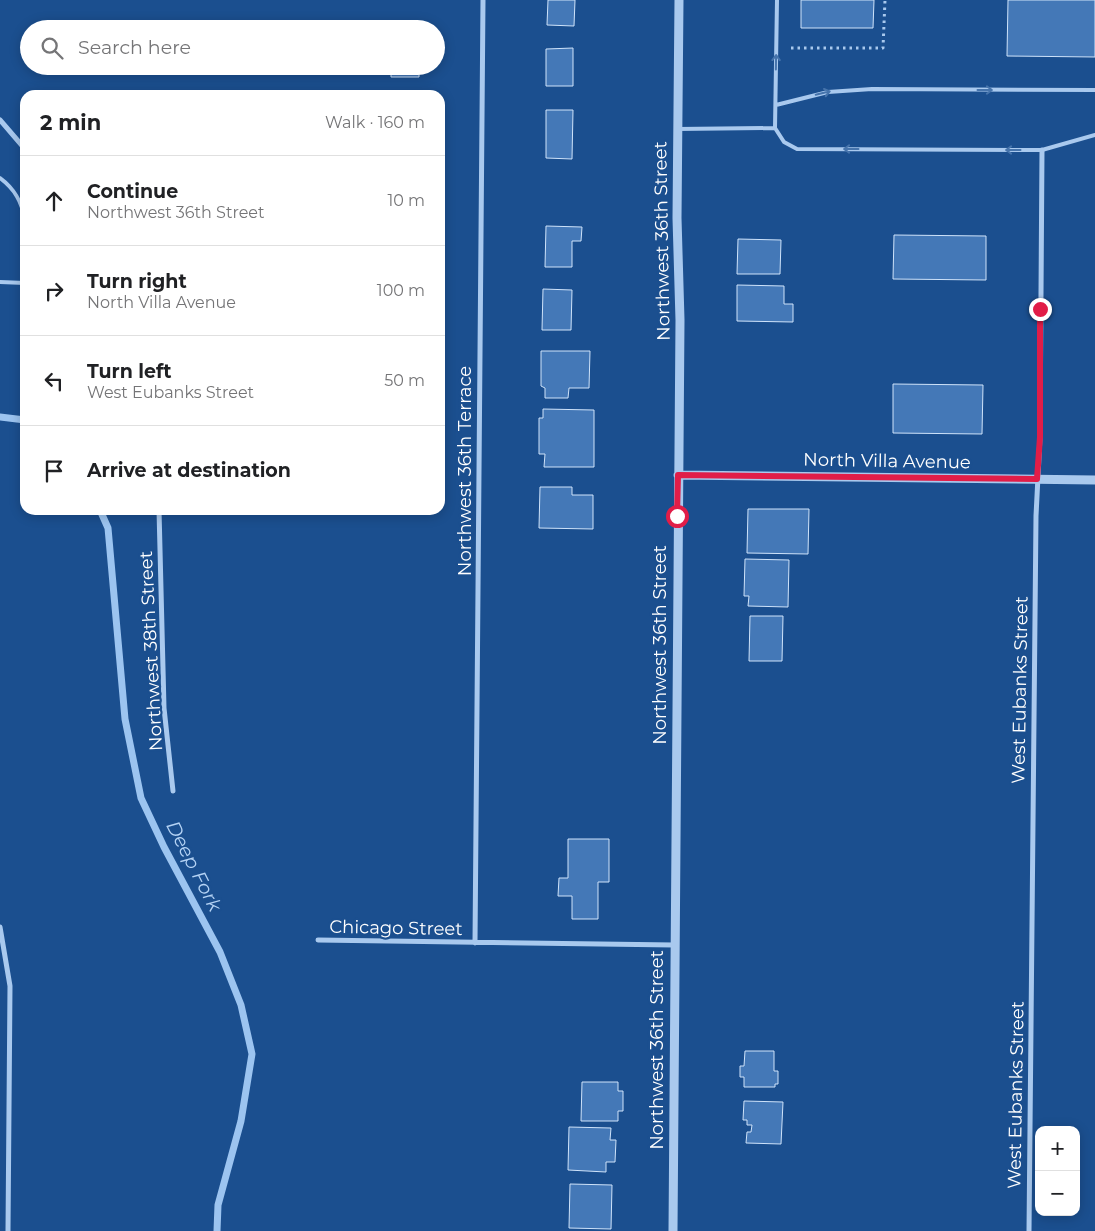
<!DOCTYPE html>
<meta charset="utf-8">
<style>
body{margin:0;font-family:Montserrat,sans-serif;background:#f2f2f2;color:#202124}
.controls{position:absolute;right:15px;bottom:15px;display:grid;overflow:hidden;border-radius:10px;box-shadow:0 2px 12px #0003}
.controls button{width:45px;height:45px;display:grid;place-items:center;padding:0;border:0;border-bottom:1px solid #e0e0e0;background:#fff;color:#202124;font:25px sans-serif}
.stop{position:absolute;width:15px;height:15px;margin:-11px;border:4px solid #e11d48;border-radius:50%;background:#fff}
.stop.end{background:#e11d48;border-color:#fff;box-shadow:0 1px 5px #0008}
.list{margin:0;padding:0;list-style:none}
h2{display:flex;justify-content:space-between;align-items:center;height:65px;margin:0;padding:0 20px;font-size:21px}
h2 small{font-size:16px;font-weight:400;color:#757577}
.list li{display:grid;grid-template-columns:32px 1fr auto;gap:15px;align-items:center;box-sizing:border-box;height:90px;padding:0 20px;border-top:1px solid #e0e0e0}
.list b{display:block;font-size:19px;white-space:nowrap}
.list p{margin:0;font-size:16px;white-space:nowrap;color:#757577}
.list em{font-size:16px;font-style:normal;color:#757577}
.icon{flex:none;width:28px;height:28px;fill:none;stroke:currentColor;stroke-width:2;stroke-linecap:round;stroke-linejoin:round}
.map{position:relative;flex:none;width:1095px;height:1231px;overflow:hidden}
.search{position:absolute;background:#fff;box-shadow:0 2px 12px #0003;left:20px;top:20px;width:425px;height:55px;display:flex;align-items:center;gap:12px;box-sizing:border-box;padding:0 18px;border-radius:28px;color:#757577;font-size:19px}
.panel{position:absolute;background:#fff;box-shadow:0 2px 12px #0003;left:20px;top:90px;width:425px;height:425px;border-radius:15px}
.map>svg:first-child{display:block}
</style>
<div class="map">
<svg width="1095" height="1231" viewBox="0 0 1095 1231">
<rect width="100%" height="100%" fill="#1b4f8f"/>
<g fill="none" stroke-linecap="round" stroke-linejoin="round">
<!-- stream -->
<path stroke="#9cc4f0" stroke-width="7" d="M0,417L25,420
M100,510L108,528L125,719L141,798L164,847L220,952L241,1005L252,1054L241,1121L218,1205L217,1231"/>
</g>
<!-- building -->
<path fill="#4478b7" stroke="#cfe3fa" d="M548,0H575L574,26L547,25Z
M801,0H874L873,28H801Z
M1008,0H1095V57L1007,56Z
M573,48V86H546V49Z
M384,66H419V77H391V66Z
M546,110H573L572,159L546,158Z
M546,226L582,227L581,241H572V267H545Z
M894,235L986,236V280L893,279Z
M738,239L781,240L780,274H737Z
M737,285L784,286V304H793V322L737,321Z
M543,289L572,290L571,330H542Z
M541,351H590L589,388H569L568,398H545V388L541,386Z
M893,384L983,385L982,434L893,433Z
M543,409L594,410V467H544L545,454H539V418H543Z
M540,487H572V495H593V529L539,528Z
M748,509H809L808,554L747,553Z
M745,559L789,560L788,607L748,606L749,596H744Z
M750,616H783L782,661H749Z
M568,839H609V882H598V919H572V896H558L559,878H568Z
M745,1051H774V1071H778V1084H775V1087H744V1077H740V1066H744Z
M582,1082H618V1091H623V1111H618V1121H581Z
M744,1101L783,1102L781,1144L746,1143L747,1132H751L752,1125H747V1120H743Z
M569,1127L611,1128L610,1140H616L615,1162H606V1172L568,1170Z
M570,1184L612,1185L611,1229L569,1228Z"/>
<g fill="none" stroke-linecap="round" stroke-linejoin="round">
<!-- path -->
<path stroke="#a9c9ee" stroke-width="3" stroke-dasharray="2.5 4" stroke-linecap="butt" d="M791,48H883L885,0"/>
<!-- service -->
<path stroke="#a9c9ee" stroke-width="4" d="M777,0L775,128L784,142L797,149L1042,150L1095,135
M776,105L828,92L872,89L1095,90
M677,129L775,128
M0,178C15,189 22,202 25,220
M0,282L25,283"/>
<!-- minor -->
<path stroke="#a9c9ee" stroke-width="5" d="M0,120L25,149
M159,510L164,708L173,791
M0,927L10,986L8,1231
M318,940L674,945
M475,943L483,0
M1029,1231L1036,516L1040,437L1042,150"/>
<!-- tertiary -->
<path stroke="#a9c9ee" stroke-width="9" d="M678,475L1095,480
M673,1231L680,320L677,218L679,0"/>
</g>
<!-- one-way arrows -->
<defs><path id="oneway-shaft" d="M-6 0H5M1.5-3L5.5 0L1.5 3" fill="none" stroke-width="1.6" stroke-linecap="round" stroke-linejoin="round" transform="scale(1.25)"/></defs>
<g stroke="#4674ac">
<use href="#oneway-shaft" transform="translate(776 62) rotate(-89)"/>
<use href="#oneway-shaft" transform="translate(985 90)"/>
<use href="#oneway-shaft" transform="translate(823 93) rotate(-13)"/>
<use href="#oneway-shaft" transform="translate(851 149) rotate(-180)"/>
<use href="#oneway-shaft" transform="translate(1013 150) rotate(-180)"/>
</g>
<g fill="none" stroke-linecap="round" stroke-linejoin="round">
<!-- route -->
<path stroke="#e11d48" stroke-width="6" d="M677,516L678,475L1037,479L1040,437V309"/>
</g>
<g text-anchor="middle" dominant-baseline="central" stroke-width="4.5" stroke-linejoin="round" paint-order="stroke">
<!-- street labels -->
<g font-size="18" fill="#fff" stroke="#1b4f8f">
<text transform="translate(662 241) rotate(-91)">Northwest 36th Street</text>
<text transform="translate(887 461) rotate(1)">North Villa Avenue</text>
<text transform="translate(465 471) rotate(-90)">Northwest 36th Terrace</text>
<text transform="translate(660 645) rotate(-90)">Northwest 36th Street</text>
<text transform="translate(151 651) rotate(-93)">Northwest 38th Street</text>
<text transform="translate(1020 690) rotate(-89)">West Eubanks Street</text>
<text transform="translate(396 928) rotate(1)">Chicago Street</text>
<text transform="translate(657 1050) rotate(-90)">Northwest 36th Street</text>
<text transform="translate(1016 1095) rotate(-89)">West Eubanks Street</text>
</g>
<!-- water labels -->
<g font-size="19" font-style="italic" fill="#b5d3f5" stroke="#1b4f8f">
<text transform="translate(194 866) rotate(63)">Deep Fork</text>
</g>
</g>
</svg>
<div class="controls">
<button>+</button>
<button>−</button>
</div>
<div class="stop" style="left:677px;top:516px"></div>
<div class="stop end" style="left:1040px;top:309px"></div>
<div class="search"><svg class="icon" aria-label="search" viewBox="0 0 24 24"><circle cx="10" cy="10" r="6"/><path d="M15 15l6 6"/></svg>Search here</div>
<section class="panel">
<h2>2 min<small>Walk · 160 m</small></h2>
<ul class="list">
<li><svg class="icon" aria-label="ahead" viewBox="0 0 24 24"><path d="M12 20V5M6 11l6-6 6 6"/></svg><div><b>Continue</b><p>Northwest 36th Street</p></div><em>10 m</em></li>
<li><svg class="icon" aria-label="right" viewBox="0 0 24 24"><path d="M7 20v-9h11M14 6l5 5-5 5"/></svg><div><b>Turn right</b><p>North Villa Avenue</p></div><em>100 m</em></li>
<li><svg class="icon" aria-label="left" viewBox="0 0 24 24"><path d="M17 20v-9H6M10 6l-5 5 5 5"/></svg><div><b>Turn left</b><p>West Eubanks Street</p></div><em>50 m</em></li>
<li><svg class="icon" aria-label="arrive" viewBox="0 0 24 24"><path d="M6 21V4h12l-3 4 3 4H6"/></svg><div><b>Arrive at destination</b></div></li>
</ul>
</section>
</div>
